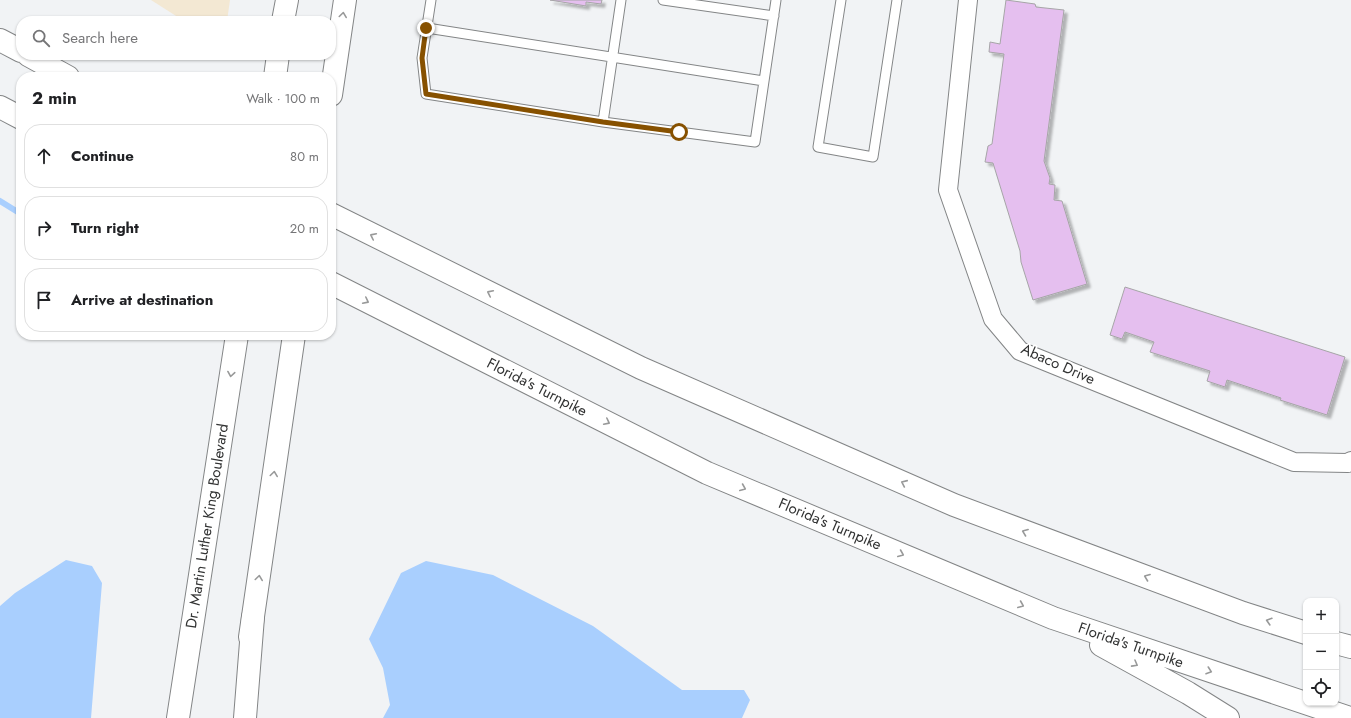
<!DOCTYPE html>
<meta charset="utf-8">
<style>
body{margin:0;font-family:Jost,sans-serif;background:#f2f2f2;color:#202124}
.controls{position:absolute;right:12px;bottom:12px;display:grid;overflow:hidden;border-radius:8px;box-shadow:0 1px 3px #0004}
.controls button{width:36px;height:36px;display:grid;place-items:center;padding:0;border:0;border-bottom:1px solid #e0e0e0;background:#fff;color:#202124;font:20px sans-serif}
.stop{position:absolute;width:12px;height:12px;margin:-9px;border:3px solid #875100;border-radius:50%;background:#fff}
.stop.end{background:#875100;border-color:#fff;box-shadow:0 1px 4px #0008}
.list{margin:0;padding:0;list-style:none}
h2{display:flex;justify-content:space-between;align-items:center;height:52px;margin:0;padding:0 16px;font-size:17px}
h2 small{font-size:13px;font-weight:400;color:#757577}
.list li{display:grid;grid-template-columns:26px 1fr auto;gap:12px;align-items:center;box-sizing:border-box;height:64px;margin:0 8px 8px;padding:0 8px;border:1px solid #e0e0e0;border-radius:16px}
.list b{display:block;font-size:15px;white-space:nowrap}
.list em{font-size:13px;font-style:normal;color:#757577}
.icon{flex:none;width:22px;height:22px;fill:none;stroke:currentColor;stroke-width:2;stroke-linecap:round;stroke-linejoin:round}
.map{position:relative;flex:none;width:1351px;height:718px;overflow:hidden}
.search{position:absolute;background:#fff;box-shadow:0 1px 3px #0004;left:16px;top:16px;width:320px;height:44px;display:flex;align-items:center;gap:10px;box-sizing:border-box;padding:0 14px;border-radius:16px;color:#757577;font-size:15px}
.panel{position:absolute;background:#fff;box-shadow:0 1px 3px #0004;left:16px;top:72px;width:320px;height:268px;border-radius:16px}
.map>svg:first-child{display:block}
</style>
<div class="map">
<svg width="1351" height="718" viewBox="0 0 1351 718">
<defs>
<filter id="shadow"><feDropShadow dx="3.5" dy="3.5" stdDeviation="1" flood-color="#0004"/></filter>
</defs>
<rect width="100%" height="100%" fill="#f1f3f5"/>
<!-- education -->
<path fill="#f3e8d3" d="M151,0H230L227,21H184Z"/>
<!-- water -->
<path fill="#a9cffe" d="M66,560L92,566L102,583L91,718H0V606L15,593Z
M426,561L493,575L593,626L682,690H744L750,700L742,718H383L390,705L383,668L369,639L401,573Z"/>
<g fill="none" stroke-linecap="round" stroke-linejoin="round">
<!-- stream -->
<path stroke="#a9cffe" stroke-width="6" d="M0,201L21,214"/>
</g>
<!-- building -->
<path fill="#e5bfef" stroke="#a6a5a7" filter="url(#shadow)" d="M550,0H602L601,4L586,2V6Z
M1006,0L1035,4L1036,7L1064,10L1044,161L1050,178L1049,184L1055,185L1054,200L1062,201L1087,284L1033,300L1021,262L1020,251L993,163L985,162L988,146L992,144L1004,54L989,52L990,42L1000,44Z
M1125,287L1345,357L1327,415L1280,400L1281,398L1227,380L1225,387L1207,381L1210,371L1150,352L1154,342L1125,332L1122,339L1110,335Z"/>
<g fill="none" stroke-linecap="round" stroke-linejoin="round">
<defs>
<path id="lane" d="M431,0L422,58L426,94L603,122L755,142L776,0
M663,0L774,16
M841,0L818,147L873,157L897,0
M427,28L764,81
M603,122L621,0"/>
<path id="street" d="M968,0L948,190L993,319L1020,351L1294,462L1348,463L1351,461"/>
<path id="secondary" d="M283,21L287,0
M275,77L278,55
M331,95L345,0
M250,637L294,335
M178,718L237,335"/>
<path id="highway" d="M0,40L21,51
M28,55L68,77
M0,107L21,118
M331,214L641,368L954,505L1243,613L1306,633
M331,283L707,473L1053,618L1350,718
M1336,643L1351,647
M1101,645L1188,693L1228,718
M245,718L253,617"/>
</defs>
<!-- lane casing -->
<use href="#lane" stroke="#838586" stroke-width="11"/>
<!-- street casing -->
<use href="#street" stroke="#838586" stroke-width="20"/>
<!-- secondary casing -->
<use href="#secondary" stroke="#838586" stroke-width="24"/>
<!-- highway casing -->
<use href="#highway" stroke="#838586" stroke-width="24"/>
<!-- lane -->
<use href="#lane" stroke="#fff" stroke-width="9"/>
<!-- street -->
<use href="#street" stroke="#fff" stroke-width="18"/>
<!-- secondary -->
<use href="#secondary" stroke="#fff" stroke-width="22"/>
<!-- highway -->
<use href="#highway" stroke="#fff" stroke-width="22"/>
</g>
<!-- one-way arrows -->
<defs><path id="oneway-chevron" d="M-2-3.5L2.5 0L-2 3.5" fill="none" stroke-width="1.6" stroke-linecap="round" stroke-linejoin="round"/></defs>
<g stroke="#989999">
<use href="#oneway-chevron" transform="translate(343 15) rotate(-82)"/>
<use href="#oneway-chevron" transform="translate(373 236) rotate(-154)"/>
<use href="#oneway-chevron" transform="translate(490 293) rotate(-154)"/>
<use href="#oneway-chevron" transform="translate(366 301) rotate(27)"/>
<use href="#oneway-chevron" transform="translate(231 374) rotate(99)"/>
<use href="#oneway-chevron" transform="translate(607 422) rotate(27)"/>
<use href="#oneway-chevron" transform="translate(274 474) rotate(-82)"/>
<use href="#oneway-chevron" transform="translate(904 483) rotate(-156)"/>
<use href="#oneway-chevron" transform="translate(743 488) rotate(23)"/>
<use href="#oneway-chevron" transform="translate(1025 532) rotate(-159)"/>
<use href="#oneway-chevron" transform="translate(901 554) rotate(23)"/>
<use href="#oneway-chevron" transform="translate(1147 577) rotate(-159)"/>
<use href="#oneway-chevron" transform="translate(259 578) rotate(-82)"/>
<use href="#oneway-chevron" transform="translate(1021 605) rotate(23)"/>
<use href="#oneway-chevron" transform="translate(1269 621) rotate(-163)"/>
<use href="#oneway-chevron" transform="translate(1135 664) rotate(29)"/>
<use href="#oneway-chevron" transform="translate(1209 671) rotate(19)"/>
</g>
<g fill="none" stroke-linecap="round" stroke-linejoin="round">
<!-- route -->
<path stroke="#875100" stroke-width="5" d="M426,28L422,58L426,94L603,122L679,132"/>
</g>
<g text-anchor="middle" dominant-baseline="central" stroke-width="3.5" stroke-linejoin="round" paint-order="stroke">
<!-- street labels -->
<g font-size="15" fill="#323333" stroke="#fff">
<text transform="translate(1058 364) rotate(24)">Abaco Drive</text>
<text transform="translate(537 387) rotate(27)">Florida's Turnpike</text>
<text transform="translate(830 524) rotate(23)">Florida's Turnpike</text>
<text transform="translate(207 526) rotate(-81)">Dr. Martin Luther King Boulevard</text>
<text transform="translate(1131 645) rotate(19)">Florida's Turnpike</text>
</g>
</g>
</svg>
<div class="controls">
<button>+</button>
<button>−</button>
<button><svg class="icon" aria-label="locate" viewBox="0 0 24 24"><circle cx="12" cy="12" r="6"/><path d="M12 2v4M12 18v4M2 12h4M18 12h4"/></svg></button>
</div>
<div class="stop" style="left:679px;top:132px"></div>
<div class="stop end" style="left:426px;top:28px"></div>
<div class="search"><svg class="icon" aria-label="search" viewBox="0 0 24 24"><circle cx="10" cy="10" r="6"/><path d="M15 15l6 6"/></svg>Search here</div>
<section class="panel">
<h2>2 min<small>Walk · 100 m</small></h2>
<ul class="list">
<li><svg class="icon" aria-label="ahead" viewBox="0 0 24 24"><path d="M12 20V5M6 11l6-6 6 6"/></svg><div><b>Continue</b></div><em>80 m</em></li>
<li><svg class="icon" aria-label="right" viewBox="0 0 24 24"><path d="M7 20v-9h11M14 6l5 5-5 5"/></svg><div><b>Turn right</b></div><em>20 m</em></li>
<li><svg class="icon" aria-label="arrive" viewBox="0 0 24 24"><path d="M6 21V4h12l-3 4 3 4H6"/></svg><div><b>Arrive at destination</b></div></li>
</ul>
</section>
</div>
